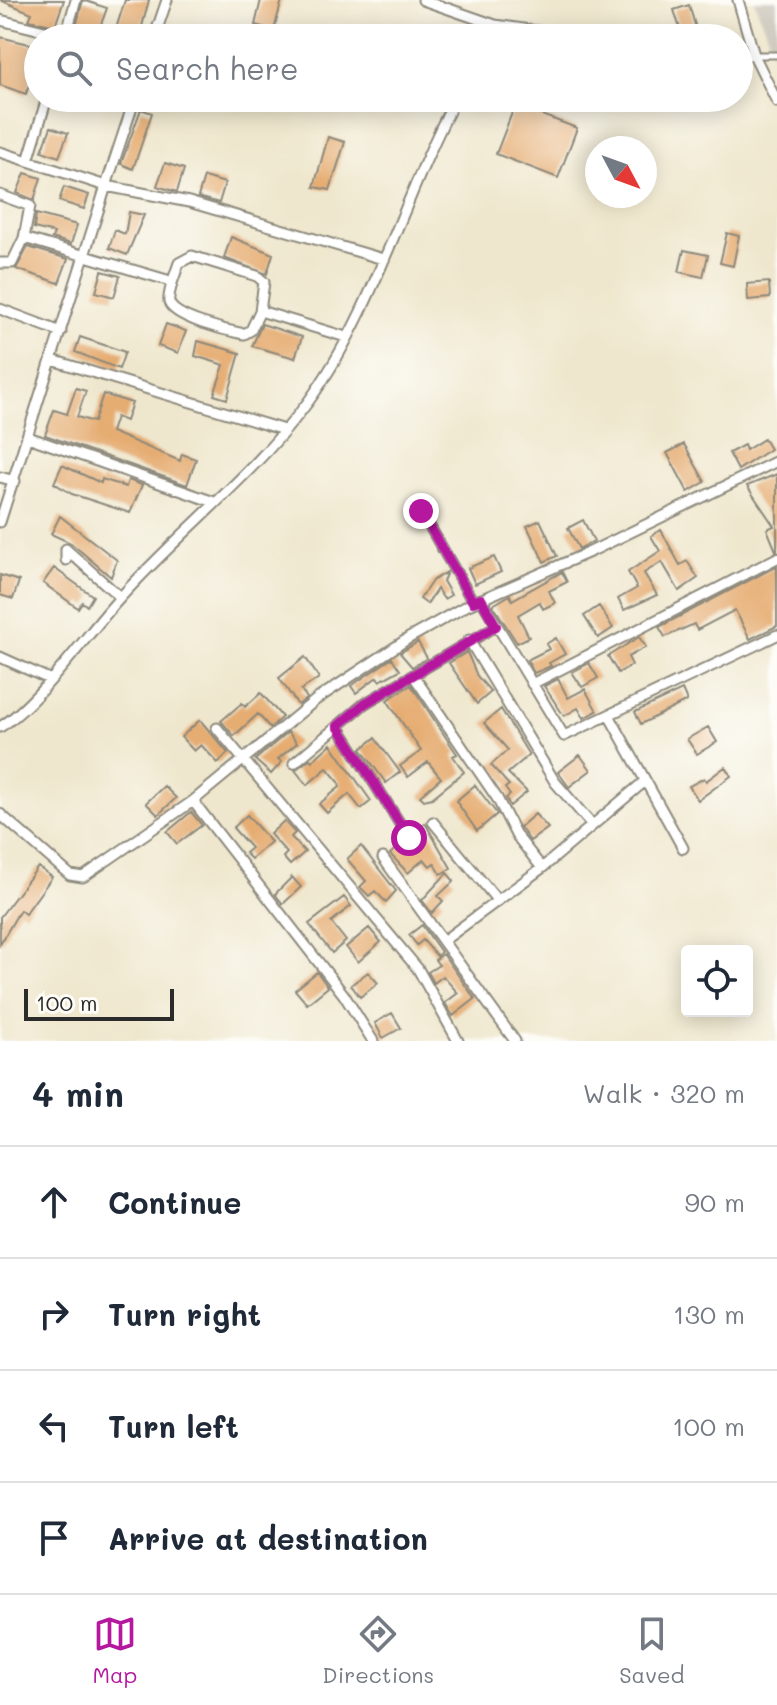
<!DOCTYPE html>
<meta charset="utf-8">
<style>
body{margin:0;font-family:Mali,sans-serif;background:#f6f6f7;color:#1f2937}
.controls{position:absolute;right:24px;bottom:24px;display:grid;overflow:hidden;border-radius:8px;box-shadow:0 4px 20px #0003}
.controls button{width:72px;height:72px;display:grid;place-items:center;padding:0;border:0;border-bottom:2px solid #e0e1e3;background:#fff;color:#1f2937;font:40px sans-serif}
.compass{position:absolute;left:585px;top:136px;width:72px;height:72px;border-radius:50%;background:#fff;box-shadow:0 4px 20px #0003;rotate:131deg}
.scale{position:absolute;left:24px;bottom:20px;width:150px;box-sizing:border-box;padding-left:8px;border:4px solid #2b2b2b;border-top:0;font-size:22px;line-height:28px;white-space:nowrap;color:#2b2b2b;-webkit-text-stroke:6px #fdfcf7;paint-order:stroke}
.stop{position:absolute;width:24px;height:24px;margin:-18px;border:6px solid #b5179e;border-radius:50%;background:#fff}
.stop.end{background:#b5179e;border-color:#fff;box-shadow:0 2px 8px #0008}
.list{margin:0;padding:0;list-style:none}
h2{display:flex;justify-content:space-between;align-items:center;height:104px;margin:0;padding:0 32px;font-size:34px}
h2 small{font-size:26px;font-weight:400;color:#747a83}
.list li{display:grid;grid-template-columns:52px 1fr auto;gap:24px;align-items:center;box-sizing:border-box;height:112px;padding:0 32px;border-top:2px solid #e0e1e3}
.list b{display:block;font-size:30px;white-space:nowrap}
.list em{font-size:26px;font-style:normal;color:#747a83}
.icon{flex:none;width:44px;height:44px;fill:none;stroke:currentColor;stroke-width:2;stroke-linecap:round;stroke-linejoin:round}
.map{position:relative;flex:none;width:777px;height:1041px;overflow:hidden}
.search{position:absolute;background:#fff;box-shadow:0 4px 20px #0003;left:24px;right:24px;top:24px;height:88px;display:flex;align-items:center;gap:20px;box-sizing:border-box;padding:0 28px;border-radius:44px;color:#747a83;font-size:30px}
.sheet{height:552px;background:#fff}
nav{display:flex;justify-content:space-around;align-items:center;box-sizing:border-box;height:112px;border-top:2px solid #e0e1e3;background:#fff;font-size:22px;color:#747a83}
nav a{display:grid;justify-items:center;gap:4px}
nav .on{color:#b5179e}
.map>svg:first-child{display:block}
</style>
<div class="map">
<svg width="777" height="1041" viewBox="0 0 777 1041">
<rect width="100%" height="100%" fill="#fdfcf7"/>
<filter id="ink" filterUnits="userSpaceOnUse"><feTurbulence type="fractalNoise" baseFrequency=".0125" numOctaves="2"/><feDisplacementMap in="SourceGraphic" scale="16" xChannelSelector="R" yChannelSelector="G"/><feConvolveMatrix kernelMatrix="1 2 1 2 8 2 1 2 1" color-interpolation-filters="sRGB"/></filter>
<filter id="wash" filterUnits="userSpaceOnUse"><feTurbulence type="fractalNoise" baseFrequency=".006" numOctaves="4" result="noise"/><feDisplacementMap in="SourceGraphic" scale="32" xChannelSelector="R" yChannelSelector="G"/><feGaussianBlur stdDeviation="1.8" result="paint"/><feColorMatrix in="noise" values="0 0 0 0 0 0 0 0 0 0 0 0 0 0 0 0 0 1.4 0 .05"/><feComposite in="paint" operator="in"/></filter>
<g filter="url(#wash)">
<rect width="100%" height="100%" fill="#efe7cd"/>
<!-- industrial -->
<path fill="#c9c3b8" d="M754,0H777V63L766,32Z"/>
<g id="blocks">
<!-- building -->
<path fill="#e6ad73" d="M0,0H64L55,26L29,20L32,13Z
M83,0L107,8L96,38H73Z
M125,0H149L139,38L115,32Z
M261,0H282L274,30L255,25Z
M689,5L698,35L683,38L674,10Z
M0,37L38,46V58L26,94L0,85Z
M515,105L577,128L558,178L496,154Z
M141,109L152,113L133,169L121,164Z
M51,127L68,133L59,157L42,151Z
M328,137L345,142L330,190L314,187Z
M165,163L184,169L177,192L157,186Z
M25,173L41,178L34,200L17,193Z
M204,177L225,183L219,203L198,197Z
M64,187L89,195L84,209L59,201Z
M129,212L144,215L127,255L109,248L115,230L125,234Z
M36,214L77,225L71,244L52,238L54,233L34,228Z
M727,233L739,236L733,266L720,263Z
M231,237L273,254L267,274L224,258Z
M28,247L68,259L59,283L16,269Z
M684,250L708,255L703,277L679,272Z
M102,271L120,276L114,297L96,292Z
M769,282L770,298L748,300L747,284Z
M166,324L186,331L178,353L158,346Z
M262,324L302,337L295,358L252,346Z
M80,337L125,352L119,369L75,352Z
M198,341L240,353L227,399L214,395L224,365L195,356Z
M76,388L86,391L77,417L94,422L103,394L132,403L126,421L116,417L111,432L180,461L182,454L196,459L187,485L45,435L54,410L67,414Z
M764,439L770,449L738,470L729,453L744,445L746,450Z
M684,444L705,482L688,492L667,453Z
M62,465L101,483L102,479L126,487L128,480L142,485L130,513L72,494L54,483Z
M777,474V551H776L767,529L774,526L747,486Z
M60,516L117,560L111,577L71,543L51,534Z
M540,520L557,556L544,562L527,526Z
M583,520L594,541L579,549L568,528Z
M661,530L680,565L687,561L698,578L679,591L662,562L644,573L657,595L624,610L618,599L637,588L628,572L660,551L651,536Z
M494,557L501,572L475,584L468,568Z
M777,566V626L750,639L735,610L697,630L694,624L665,637L659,627Z
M54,568L93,596L87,606L82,602L78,608L43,583Z
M447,572L443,581L451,595L444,599L437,589L427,604L420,599L432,581Z
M562,572L567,582L549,591L555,603L543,609L540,602L518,615L529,637L517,643L493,605L510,595L512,600Z
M0,575L19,581L13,599L0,595Z
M599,606L613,628L598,638L584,616Z
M639,637L646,647L628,657L632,665L618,673L608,656Z
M556,638L565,654L549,663L551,666L534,673L527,660L549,649L546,644Z
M418,642L427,658L412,667L400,653Z
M467,652L477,676L491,692L477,704L449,663Z
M305,657L319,678L301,690L307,698L298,705L279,678Z
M392,658L400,670L380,681L377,677L356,693L351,686Z
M589,663L598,678L582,687L572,672Z
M558,679L568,698L585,689L597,711L584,718L578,708L564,716L544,686Z
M411,685L457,754L453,756L464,772L432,798L424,800L420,796L441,778L428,762L408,777L400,766L421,751L387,700Z
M682,690L687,701L641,724L635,712Z
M261,693L282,717L270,728L258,714L234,736L221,721L242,703L245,707Z
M501,709L529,755L508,773L527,792L510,806L506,798L510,795L505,788L509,785L491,765L508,750L484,723Z
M200,720L228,753L218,763L201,745L194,751L181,737Z
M708,727L717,742L697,754L687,739Z
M288,732L297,743L278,759L282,762L271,774L255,760Z
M375,738L400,772L386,783L361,749Z
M331,744L371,801L361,809L349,794L327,813L319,804L340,787L339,782L327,768L307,785L295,770L310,759L312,761Z
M580,755L591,770L569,787L558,772Z
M725,767L731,776L698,800L689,786L704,778L706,781Z
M475,785L497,814L477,831L456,801Z
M164,786L176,798L158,815L146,803Z
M191,812L202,825L177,844L167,832Z
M535,814L548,828L530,841L520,827Z
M247,815L271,842L251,859L245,853L251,848L233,828Z
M284,821L295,833L291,837L305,852L290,865L283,857L287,853L270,834Z
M425,823L451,868L441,874L434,863L430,866L424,859L408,873L390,854L403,842L414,844V832Z
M361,846L396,891L386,902L375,891L369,896L360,887L366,881L347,859Z
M38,867L52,877L25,914L20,910L0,944V917Z
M447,873L454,881L438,896L443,901L432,913L422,900Z
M292,877L301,887L283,904L275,894Z
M344,897L351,906L331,922L346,941L332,953L309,924Z
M422,925L441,952L437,956L423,940L417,945L409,935Z
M369,928L381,942L358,962L346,947Z
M443,954L475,999L453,1016L445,1003L458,993L443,976L434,983L428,972L439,965L435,960Z
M317,972L328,987L307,1004L295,990Z
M368,972L378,983L360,997L351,985Z
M392,1013L401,1028L383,1038L375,1023Z"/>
</g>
</g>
<g filter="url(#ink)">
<use href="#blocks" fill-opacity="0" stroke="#8d897c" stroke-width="2"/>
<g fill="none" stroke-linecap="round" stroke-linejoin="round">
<defs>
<path id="lane" d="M755,55H777
M567,98L582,107"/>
<path id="street" d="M423,0L495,25L587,38
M738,0L754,55L777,102
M0,20L65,36
M65,38L76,0
M154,38L167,0
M488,38L495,25
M739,54L754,55
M135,98L106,186L189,202L383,259
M0,152L106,186L0,522
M28,161L47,98
M0,195L30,206L24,238L167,280L172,283C171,288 168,296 169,302C173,318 228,331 244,334L251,330L260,311L346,337
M0,263H12L24,238
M172,283L179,263L192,256L257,276L264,282L260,311
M0,309L61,332
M52,360L284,430
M28,437L214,502
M0,477L15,481
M421,511L473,602
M66,560V549L120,597
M481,599L564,736L777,635
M469,640L555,782L592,825
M0,657L49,679
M413,675L497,798L516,835L542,868
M532,684L777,558
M610,717L683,848
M338,726L409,838
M0,727C37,705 88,633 119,599C179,532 254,475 308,402C373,314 404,195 456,98
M217,728L418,969L458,1041
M294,763L364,704L496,626
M193,801L344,995L373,1041
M0,814L70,875L83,877L193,801L317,699L409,638L466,606L592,551L777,461
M433,822L497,900
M383,858L515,1041
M443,941L542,868L645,781"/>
</defs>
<!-- lane casing -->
<use href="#lane" stroke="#8d897c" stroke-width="9"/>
<!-- street casing -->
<use href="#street" stroke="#8d897c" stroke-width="13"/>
<!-- lane -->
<use href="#lane" stroke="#fff" stroke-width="5"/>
<!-- street -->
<use href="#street" stroke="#fff" stroke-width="9"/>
</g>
</g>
<g fill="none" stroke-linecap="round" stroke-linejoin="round" filter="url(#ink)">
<!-- route -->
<path stroke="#b5179e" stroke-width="10" d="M409,838L338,726L364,704L496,626L481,599L473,602L421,511"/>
</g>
</svg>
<div class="controls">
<button><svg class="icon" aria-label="locate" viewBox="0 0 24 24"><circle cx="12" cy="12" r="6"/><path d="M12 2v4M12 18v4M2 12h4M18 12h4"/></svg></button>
</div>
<svg class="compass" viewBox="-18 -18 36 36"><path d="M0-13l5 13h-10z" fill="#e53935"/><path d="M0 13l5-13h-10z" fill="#747a83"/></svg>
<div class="scale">100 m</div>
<div class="stop" style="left:409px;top:838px"></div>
<div class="stop end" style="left:421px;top:511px"></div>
<div class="search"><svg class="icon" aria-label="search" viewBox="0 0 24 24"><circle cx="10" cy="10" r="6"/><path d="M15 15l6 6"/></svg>Search here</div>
</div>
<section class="sheet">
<h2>4 min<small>Walk · 320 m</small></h2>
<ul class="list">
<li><svg class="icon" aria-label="ahead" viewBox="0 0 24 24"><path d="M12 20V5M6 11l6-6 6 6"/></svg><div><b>Continue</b></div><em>90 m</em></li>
<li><svg class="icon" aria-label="right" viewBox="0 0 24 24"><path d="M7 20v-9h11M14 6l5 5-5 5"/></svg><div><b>Turn right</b></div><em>130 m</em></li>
<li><svg class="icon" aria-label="left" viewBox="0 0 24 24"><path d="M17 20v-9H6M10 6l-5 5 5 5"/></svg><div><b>Turn left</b></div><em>100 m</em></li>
<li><svg class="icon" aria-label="arrive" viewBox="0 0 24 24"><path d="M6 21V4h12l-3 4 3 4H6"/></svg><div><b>Arrive at destination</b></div></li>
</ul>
</section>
<nav>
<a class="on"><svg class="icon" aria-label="map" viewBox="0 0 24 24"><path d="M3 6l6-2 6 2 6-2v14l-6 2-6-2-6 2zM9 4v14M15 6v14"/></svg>Map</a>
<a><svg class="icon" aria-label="directions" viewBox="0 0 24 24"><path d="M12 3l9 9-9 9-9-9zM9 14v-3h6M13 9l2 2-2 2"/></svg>Directions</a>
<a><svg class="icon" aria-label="saved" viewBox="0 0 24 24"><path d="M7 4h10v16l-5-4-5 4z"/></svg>Saved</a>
</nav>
